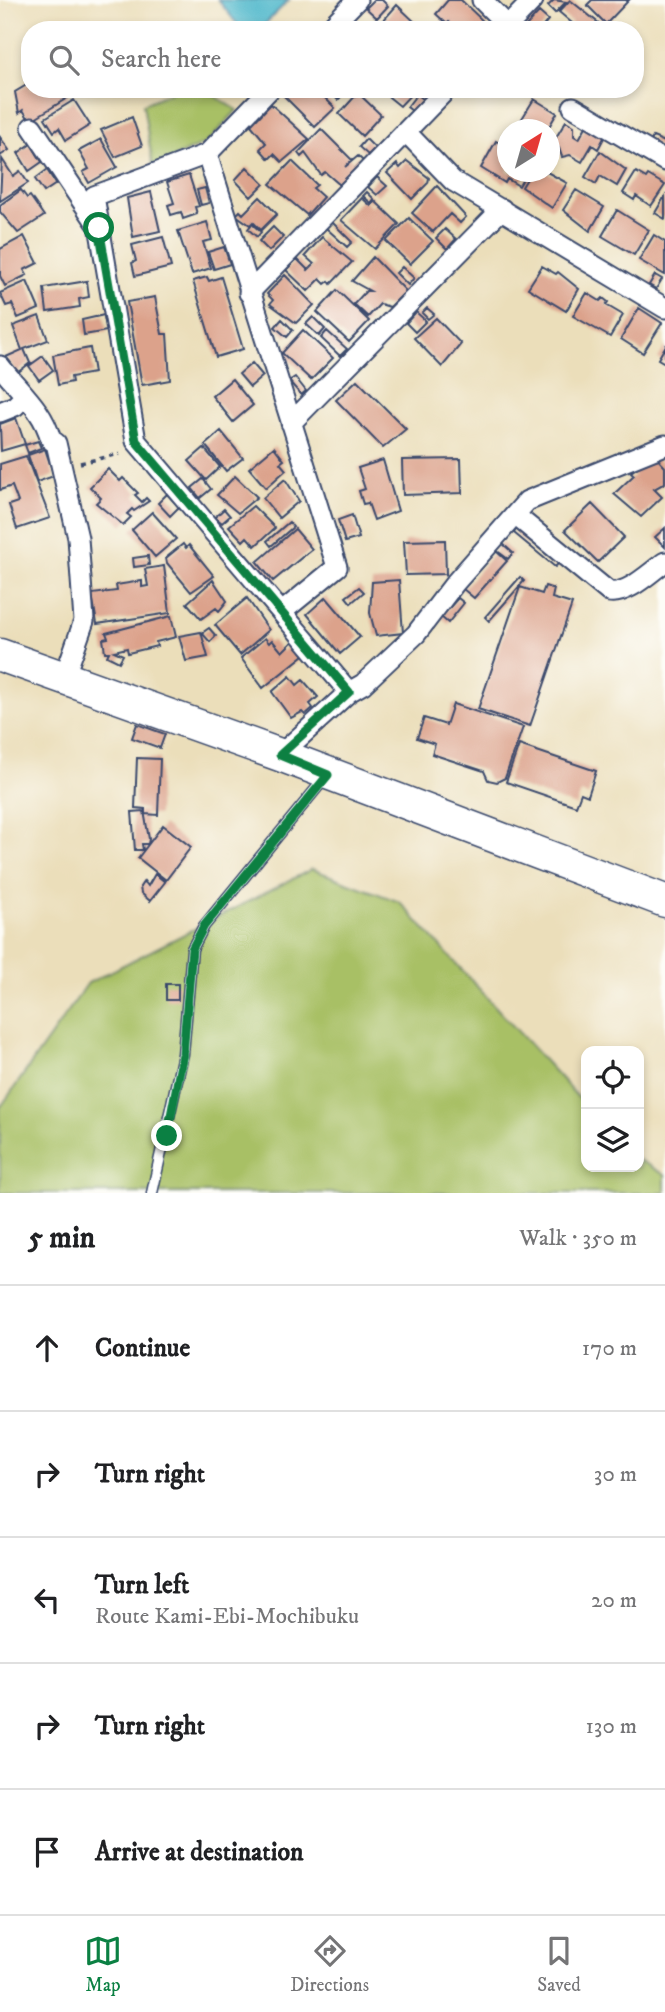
<!DOCTYPE html>
<meta charset="utf-8">
<style>
body{margin:0;font-family:"IM FELL DW Pica",serif;background:#f6f6f6;color:#202124}
.controls{position:absolute;right:21px;bottom:21px;display:grid;overflow:hidden;border-radius:14px;box-shadow:0 4px 10px #0003}
.controls button{width:63px;height:63px;display:grid;place-items:center;padding:0;border:0;border-bottom:2px solid #e0e0e0;background:#fff;color:#202124;font:35px sans-serif}
.compass{position:absolute;left:497px;top:119px;width:63px;height:63px;border-radius:50%;background:#fff;box-shadow:0 4px 10px #0003;rotate:37deg}
.stop{position:absolute;width:21px;height:21px;margin:-16px;border:5px solid #0b8043;border-radius:50%;background:#fff}
.stop.end{background:#0b8043;border-color:#fff;box-shadow:0 2px 7px #0008}
.list{margin:0;padding:0;list-style:none}
h2{display:flex;justify-content:space-between;align-items:center;height:91px;margin:0;padding:0 28px;font-size:30px}
h2 small{font-size:23px;font-weight:400;color:#757577}
.list li{display:grid;grid-template-columns:46px 1fr auto;gap:21px;align-items:center;box-sizing:border-box;height:126px;padding:0 28px;border-top:2px solid #e0e0e0}
.list b{display:block;font-size:26px;white-space:nowrap}
.list p{margin:0;font-size:23px;white-space:nowrap;color:#757577}
.list em{font-size:23px;font-style:normal;color:#757577}
.icon{flex:none;width:38px;height:38px;fill:none;stroke:currentColor;stroke-width:2;stroke-linecap:round;stroke-linejoin:round}
.map{position:relative;flex:none;width:665px;height:1193px;overflow:hidden}
.search{position:absolute;background:#fff;box-shadow:0 4px 10px #0003;left:21px;right:21px;top:21px;height:77px;display:flex;align-items:center;gap:18px;box-sizing:border-box;padding:0 24px;border-radius:28px;color:#757577;font-size:26px}
.sheet{height:721px;background:#fff}
nav{display:flex;justify-content:space-around;align-items:center;box-sizing:border-box;height:98px;border-top:2px solid #e0e0e0;background:#fff;font-size:19px;color:#757577}
nav a{display:grid;justify-items:center;gap:4px}
nav .on{color:#0b8043}
.map>svg:first-child{display:block}
</style>
<div class="map">
<svg width="665" height="1193" viewBox="0 0 665 1193">
<rect width="100%" height="100%" fill="#fdfcf7"/>
<filter id="ink" filterUnits="userSpaceOnUse"><feTurbulence type="fractalNoise" baseFrequency=".0143" numOctaves="2"/><feDisplacementMap in="SourceGraphic" scale="14" xChannelSelector="R" yChannelSelector="G"/><feConvolveMatrix kernelMatrix="1 2 1 2 8 2 1 2 1" color-interpolation-filters="sRGB"/></filter>
<filter id="wash" filterUnits="userSpaceOnUse"><feTurbulence type="fractalNoise" baseFrequency=".00686" numOctaves="4" result="noise"/><feDisplacementMap in="SourceGraphic" scale="28" xChannelSelector="R" yChannelSelector="G"/><feGaussianBlur stdDeviation="1.57" result="paint"/><feColorMatrix in="noise" values="0 0 0 0 0 0 0 0 0 0 0 0 0 0 0 0 0 1.4 0 .05"/><feComposite in="paint" operator="in"/></filter>
<g filter="url(#wash)">
<rect width="100%" height="100%" fill="#ebdeba"/>
<!-- green -->
<path fill="#a8c065" stroke="#627862" stroke-width="2" d="M178,89H204L237,110L208,142L153,167L143,104Z
M312,869L400,902L586,1106V1167H639V1160L665,1175V1193H0V1108L88,983Z"/>
<!-- water -->
<path fill="#4eb7cb" stroke="#347394" stroke-width="2" d="M218,0H289L259,30H242Z"/>
<g id="blocks">
<!-- building -->
<path fill="#dca28b" d="M374,0H382L388,6L377,18L366,8Z
M448,0H461L487,25L483,30H457L449,22L447,24L436,14Z
M554,0L566,2L555,13L548,6Z
M570,0L601,25L597,30H565L572,23L559,12Z
M592,0H629L606,24L587,5Z
M397,5L418,25L414,30H388L381,23Z
M539,12L548,20L540,30H529L525,27Z
M30,83V89H65L69,97L30,121L23,110L19,113L15,92Z
M291,89H316L335,108L315,127L284,96Z
M327,89H348L338,100Z
M379,89H416L400,106Z
M358,93L381,115L362,136L339,114Z
M417,94L423,99L412,111L407,107Z
M534,99L557,113L547,130H515Z
M74,100L90,125L66,140L59,128L54,132L45,118Z
M271,104L309,139L282,162L274,154L269,159L260,149L266,143L251,125Z
M132,117L142,146L115,157L101,130Z
M566,121L574,126V136L579,139L588,123L606,134L598,149L592,145L582,162L570,155L562,157L559,148L552,144Z
M321,129L352,160L345,167L358,156L363,161L340,185L325,172L321,175L305,153L301,157L298,153Z
M0,137L9,150L0,156Z
M653,137L665,142V151L651,141Z
M101,139L117,167L89,183L83,172L89,169L79,151Z
M366,139L375,148L368,155L359,147Z
M496,141L508,148V172H527L519,186L507,179L505,183L481,168Z
M31,144L42,162L29,171L18,153Z
M600,151L626,170L617,186L600,176L596,184L585,177Z
M2,159L13,176L20,171L28,183L0,201Z
M292,161L317,185L313,188L323,197L307,215L270,184Z
M407,161L429,178L428,183L412,199L387,173L397,164L400,168Z
M247,167L264,184L251,197L235,180Z
M47,170L56,184L44,192L35,179Z
M531,172H547L567,183L552,208L522,187Z
M636,172L646,178L648,175L665,185L651,206L636,196L634,200L623,193Z
M189,175L199,206L195,207L197,214L183,219L181,212L171,215L168,205L174,203L167,182Z
M377,177L387,186L377,195L368,187Z
M437,186L466,217L460,223L450,214L433,232L412,213Z
M205,188L209,203L201,205L197,190Z
M21,190L27,198L30,196L44,216L18,233L0,212V205Z
M576,190L604,207L590,231L563,210Z
M151,192L160,231L133,237L127,198Z
M367,192L374,199L371,203L363,196Z
M665,196V219L655,213Z
M260,197L277,214L261,230L253,222L250,225L236,215L240,211L243,214Z
M362,198L371,206L375,201L399,224L375,249L341,220Z
M617,210L649,230L634,255L602,236Z
M409,218L433,241L410,264L386,241Z
M207,222L212,240L203,242L211,268L192,274L178,231Z
M332,222L352,242L347,247L326,228Z
M252,224L261,232L257,237L248,229Z
M273,227L283,237L269,251L259,241Z
M445,229L456,239L447,249L436,238Z
M654,235L665,242V275L639,260Z
M24,236L38,263L24,270L27,275L5,286L0,276V249Z
M163,237L171,267L135,276L132,263L136,261L132,245Z
M322,237L352,262L331,284L329,281L325,284L320,279L308,291L286,270L297,259L308,270L314,264L305,256Z
M224,247L230,264L214,269L208,252Z
M373,257L406,291L390,307L380,304L368,317L354,304L366,291H370L352,281Z
M542,266L556,274L558,272L579,289L566,311L528,288Z
M402,267L414,278L408,285L396,273Z
M285,275L314,305L296,323L270,304L273,300L267,294Z
M655,275L662,279L656,289L649,285Z
M207,277L209,281L221,277L243,349L216,357L193,281Z
M27,281L39,309L18,318L12,304L6,306L0,293Z
M87,281L89,297L79,299L80,307L47,312L44,288Z
M337,290L369,321L349,342L317,312Z
M587,293L600,301L603,298L608,302L606,305L623,315L610,337L573,316Z
M155,297L162,334H167L170,380L142,385L127,302Z
M427,308L434,314L428,319L422,313Z
M639,308L662,323L643,353L621,339Z
M416,312L426,321L415,332L406,323Z
M104,315L107,331L84,335L82,320Z
M39,316L48,340L24,349L30,363L17,373L6,357L22,350L13,326Z
M313,317L325,329L319,336L306,324Z
M436,318L461,344L442,367L414,338Z
M282,319L293,330L287,337L275,327Z
M303,330L333,358L311,380L282,353Z
M327,331L347,349L340,356L321,338Z
M665,347V363L658,359Z
M90,348L94,373L71,377L72,382L58,385L53,355Z
M43,356L53,370L39,380L29,366Z
M252,363L263,376L250,387L239,374Z
M295,377L306,391L301,395L289,381Z
M232,379L253,405L233,422L212,396Z
M357,380L406,429L383,448L336,400Z
M16,418L25,444L1,451L0,424Z
M221,431L243,458L226,471L205,445Z
M38,441L41,448L28,453L25,445Z
M274,447L284,460L280,463L286,470L266,488L249,468Z
M204,448L220,467L206,480L189,461Z
M45,449L54,476L37,482L28,455Z
M654,455L665,467V483L654,489L662,497L641,517L614,494L634,475L631,472Z
M26,456L50,518L17,529L9,505L18,502L12,486L0,490V464Z
M461,459L462,493L403,495L402,460Z
M383,460L398,511L374,520L368,503L363,504L359,491L365,489L358,468Z
M108,469L120,481L123,478L138,493L135,495L142,502L146,498L149,501L134,511L132,509L127,514L131,517L123,525L96,503L101,498L90,487Z
M235,476L257,497L238,513L217,495Z
M203,479L211,489L200,498L192,488Z
M285,479L299,501L279,518L263,498Z
M167,494L179,507L170,516L158,503Z
M592,504L624,537L598,562L565,530Z
M253,506L275,528L255,546L247,537L243,541L229,526Z
M224,509L230,516L222,523L215,517Z
M152,512L176,539L155,557L132,530Z
M352,515L359,538L345,542L338,520Z
M289,522L293,527L271,546L267,541Z
M517,528L559,563L555,567L514,533Z
M665,528V547L655,537Z
M295,529L312,549L273,581L257,562Z
M445,540L446,574L406,575L404,541Z
M502,543L513,553L508,559L496,550Z
M183,544L186,548L189,545L214,576L191,592L167,563L166,558Z
M496,551L507,561L474,598L463,589Z
M148,556L149,565L134,567L133,558Z
M164,566L170,613L97,624L92,594L117,591L116,585L142,581V587L148,586L145,569Z
M520,577L524,581L489,621L485,617Z
M213,580L227,601L219,611L216,608L201,619L187,603Z
M399,580L403,633L376,636L370,613L372,582Z
M545,586L554,589L552,598L572,604L530,726L478,709L520,587L542,594Z
M359,587L364,592L351,603L346,597Z
M326,597L360,637L340,654L307,614Z
M247,598L269,630L240,655L215,625Z
M458,598L464,603L448,623L441,617Z
M171,616L176,637L156,642L157,646L128,653L127,648L114,651L123,655L119,662L107,656L109,652H105L103,639L108,638L106,633Z
M209,628L216,636L210,642L202,633Z
M201,632L208,657L186,661L179,636Z
M265,638L269,643L272,640L282,652L293,641L304,655L263,688L241,658Z
M290,676L297,685L303,680L318,697L310,704L313,708L305,715L302,712L291,718L272,692Z
M453,704L523,727L505,778L497,782L488,780L484,771L432,754L435,744L417,738L424,718L446,725Z
M137,724L165,734L160,748L132,738Z
M519,745L596,771L588,796L581,793L576,806L506,782Z
M137,758L160,759L158,815L145,814V809L135,808Z
M144,811L149,839L148,844H142L143,850H135L132,812Z
M163,825L191,847L166,880L138,858Z
M155,874L165,882L150,901L141,893L140,887L144,881L148,886Z
M166,984H178V1000H166Z"/>
</g>
</g>
<g filter="url(#ink)">
<use href="#blocks" fill-opacity="0" stroke="#3a496c" stroke-width="2"/>
<g fill="none" stroke-linecap="round" stroke-linejoin="round">
<defs>
<path id="service" d="M152,1193L183,1054L192,949L204,926L325,778"/>
<path id="minor" d="M482,0L508,26
M328,30L357,0
M504,30L533,0
M270,89L207,154L94,196L136,441L349,692
M573,107L665,161
M32,127L96,222
M406,132L453,181L665,308
M207,154L337,567L282,612
M249,293L447,89
M0,366C19,391 43,409 51,440L56,443L78,538L84,621L64,678
M0,412L15,406L24,397
M291,423L502,209
M515,515L609,592C628,595 650,572 665,562
M280,755L349,692L363,684L416,634L455,583L527,501L665,445"/>
<path id="primary" d="M0,655L280,755L665,901"/>
</defs>
<!-- service casing -->
<use href="#service" stroke="#3a496c" stroke-width="13"/>
<!-- minor casing -->
<use href="#minor" stroke="#3a496c" stroke-width="23"/>
<!-- primary casing -->
<use href="#primary" stroke="#3a496c" stroke-width="35"/>
<!-- path -->
<path stroke="#3a496c" stroke-width="3.5" stroke-dasharray="5 5" stroke-linecap="butt" d="M80,463L120,454"/>
<!-- service -->
<use href="#service" stroke="#fff" stroke-width="10"/>
<!-- minor -->
<use href="#minor" stroke="#fff" stroke-width="19"/>
<!-- primary -->
<use href="#primary" stroke="#fff" stroke-width="32"/>
</g>
</g>
<g fill="none" stroke-linecap="round" stroke-linejoin="round" filter="url(#ink)">
<!-- route -->
<path stroke="#0b8043" stroke-width="9" d="M99,228L136,441L349,692L280,755L328,775L204,926L192,949L183,1054L167,1136"/>
</g>
</svg>
<div class="controls">
<button><svg class="icon" aria-label="locate" viewBox="0 0 24 24"><circle cx="12" cy="12" r="6"/><path d="M12 2v4M12 18v4M2 12h4M18 12h4"/></svg></button>
<button><svg class="icon" aria-label="layers" viewBox="0 0 24 24"><path d="M12 4l9 5-9 5-9-5zM3 14l9 5 9-5"/></svg></button>
</div>
<svg class="compass" viewBox="-18 -18 36 36"><path d="M0-13l5 13h-10z" fill="#e53935"/><path d="M0 13l5-13h-10z" fill="#757577"/></svg>
<div class="stop" style="left:99px;top:228px"></div>
<div class="stop end" style="left:167px;top:1136px"></div>
<div class="search"><svg class="icon" aria-label="search" viewBox="0 0 24 24"><circle cx="10" cy="10" r="6"/><path d="M15 15l6 6"/></svg>Search here</div>
</div>
<section class="sheet">
<h2>5 min<small>Walk · 350 m</small></h2>
<ul class="list">
<li><svg class="icon" aria-label="ahead" viewBox="0 0 24 24"><path d="M12 20V5M6 11l6-6 6 6"/></svg><div><b>Continue</b></div><em>170 m</em></li>
<li><svg class="icon" aria-label="right" viewBox="0 0 24 24"><path d="M7 20v-9h11M14 6l5 5-5 5"/></svg><div><b>Turn right</b></div><em>30 m</em></li>
<li><svg class="icon" aria-label="left" viewBox="0 0 24 24"><path d="M17 20v-9H6M10 6l-5 5 5 5"/></svg><div><b>Turn left</b><p>Route Kami-Ebi-Mochibuku</p></div><em>20 m</em></li>
<li><svg class="icon" aria-label="right" viewBox="0 0 24 24"><path d="M7 20v-9h11M14 6l5 5-5 5"/></svg><div><b>Turn right</b></div><em>130 m</em></li>
<li><svg class="icon" aria-label="arrive" viewBox="0 0 24 24"><path d="M6 21V4h12l-3 4 3 4H6"/></svg><div><b>Arrive at destination</b></div></li>
</ul>
</section>
<nav>
<a class="on"><svg class="icon" aria-label="map" viewBox="0 0 24 24"><path d="M3 6l6-2 6 2 6-2v14l-6 2-6-2-6 2zM9 4v14M15 6v14"/></svg>Map</a>
<a><svg class="icon" aria-label="directions" viewBox="0 0 24 24"><path d="M12 3l9 9-9 9-9-9zM9 14v-3h6M13 9l2 2-2 2"/></svg>Directions</a>
<a><svg class="icon" aria-label="saved" viewBox="0 0 24 24"><path d="M7 4h10v16l-5-4-5 4z"/></svg>Saved</a>
</nav>
